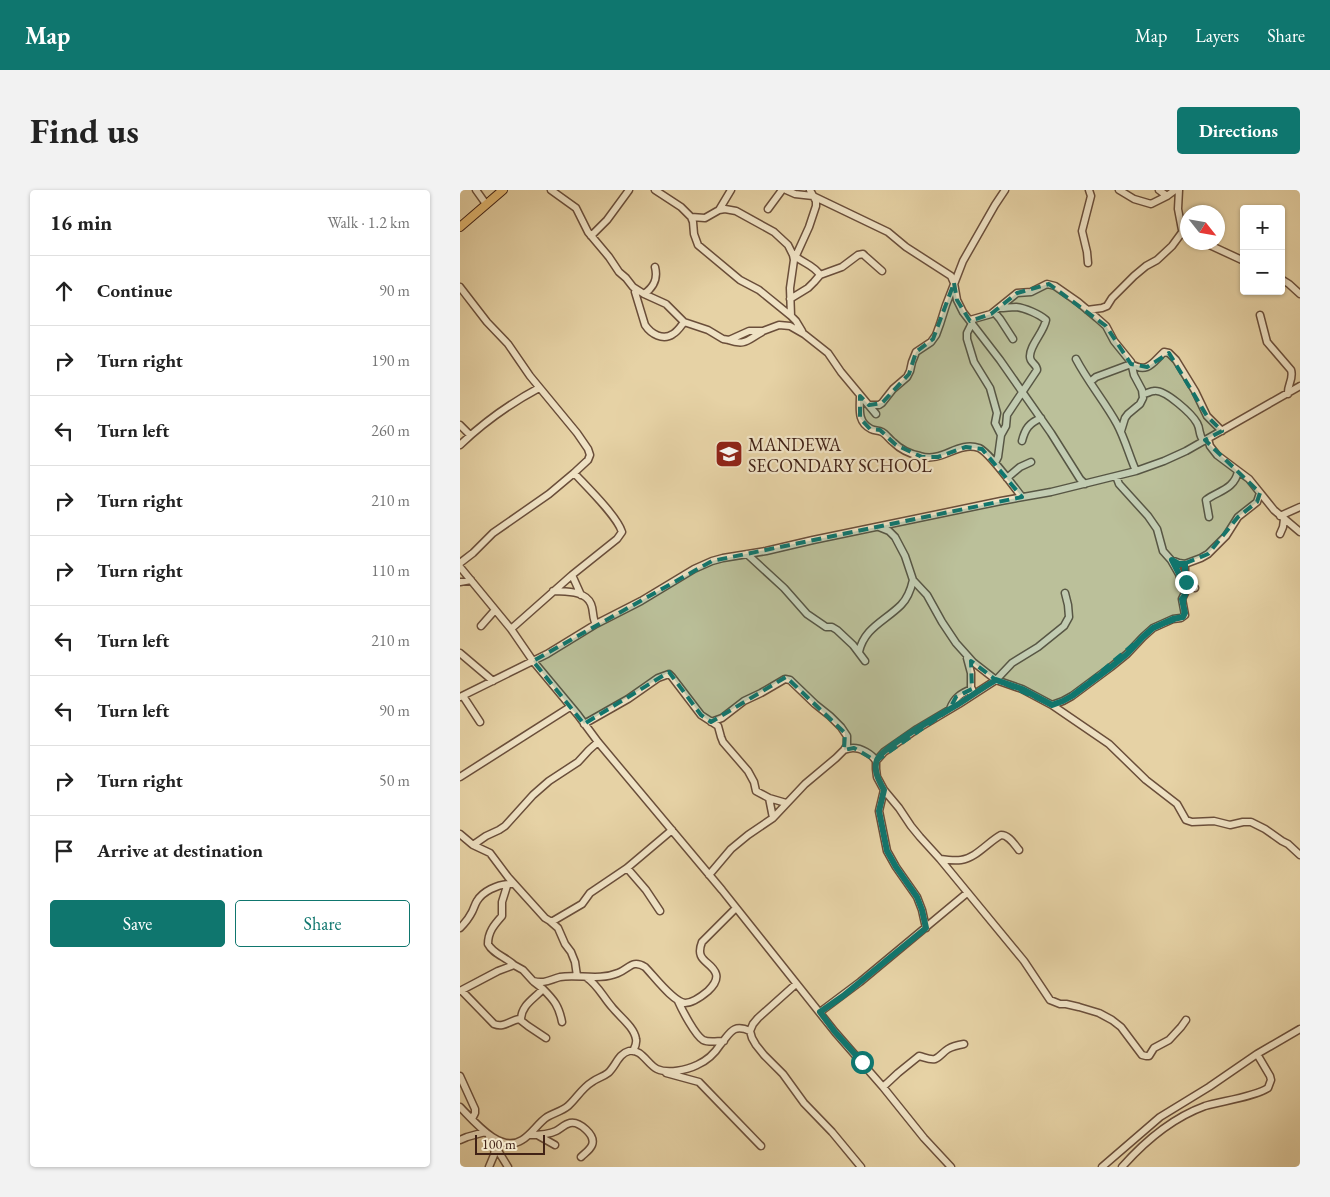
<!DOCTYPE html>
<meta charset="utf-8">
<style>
body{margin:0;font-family:"EB Garamond",serif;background:#f2f2f2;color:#222}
.controls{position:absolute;right:15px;top:15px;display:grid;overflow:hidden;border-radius:5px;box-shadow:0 1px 4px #0004}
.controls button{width:45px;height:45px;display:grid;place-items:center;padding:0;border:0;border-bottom:1px solid #e0e0e0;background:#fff;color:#222;font:25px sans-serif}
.compass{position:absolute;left:720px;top:15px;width:45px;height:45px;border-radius:50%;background:#fff;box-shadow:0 1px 4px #0004;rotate:121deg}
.scale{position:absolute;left:15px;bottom:12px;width:70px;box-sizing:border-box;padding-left:5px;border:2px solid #412216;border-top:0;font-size:14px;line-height:18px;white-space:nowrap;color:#412216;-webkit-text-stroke:4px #efe2c4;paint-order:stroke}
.stop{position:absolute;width:15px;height:15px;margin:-11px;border:4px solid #0f766e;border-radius:50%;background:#fff}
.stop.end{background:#0f766e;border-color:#fff;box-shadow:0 1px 5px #0008}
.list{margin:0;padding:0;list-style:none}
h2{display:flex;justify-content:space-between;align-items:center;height:65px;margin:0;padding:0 20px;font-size:21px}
h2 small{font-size:16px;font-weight:400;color:#767676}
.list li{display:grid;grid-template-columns:32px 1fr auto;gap:15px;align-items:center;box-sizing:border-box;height:70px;padding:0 20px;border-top:1px solid #e0e0e0}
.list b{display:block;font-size:19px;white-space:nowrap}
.list em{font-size:16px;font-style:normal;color:#767676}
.actions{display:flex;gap:10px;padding:15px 20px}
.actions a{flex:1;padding:11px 0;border:1px solid #0f766e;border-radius:5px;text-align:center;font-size:18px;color:#0f766e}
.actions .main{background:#0f766e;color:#fff}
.icon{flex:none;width:28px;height:28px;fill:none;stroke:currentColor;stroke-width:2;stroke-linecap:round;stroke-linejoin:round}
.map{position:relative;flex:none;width:840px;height:977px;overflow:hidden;border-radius:5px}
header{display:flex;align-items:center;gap:30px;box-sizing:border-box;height:70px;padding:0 25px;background:#0f766e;color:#fff}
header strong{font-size:24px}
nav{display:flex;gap:28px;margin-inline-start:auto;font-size:18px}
.intro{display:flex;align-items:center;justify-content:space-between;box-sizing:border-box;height:120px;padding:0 30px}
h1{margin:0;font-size:35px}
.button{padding:12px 22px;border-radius:5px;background:#0f766e;color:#fff;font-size:18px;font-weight:700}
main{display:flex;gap:30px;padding:0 30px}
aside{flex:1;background:#fff;border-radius:5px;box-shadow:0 1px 4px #0004}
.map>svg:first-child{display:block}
</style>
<header>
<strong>Map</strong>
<nav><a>Map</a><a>Layers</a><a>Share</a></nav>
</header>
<div class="intro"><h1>Find us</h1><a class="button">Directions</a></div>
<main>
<aside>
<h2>16 min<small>Walk · 1.2 km</small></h2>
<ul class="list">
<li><svg class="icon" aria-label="ahead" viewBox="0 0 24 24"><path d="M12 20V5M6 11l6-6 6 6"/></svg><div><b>Continue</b></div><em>90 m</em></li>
<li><svg class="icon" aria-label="right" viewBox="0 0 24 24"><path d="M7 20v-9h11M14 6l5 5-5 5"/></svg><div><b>Turn right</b></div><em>190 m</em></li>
<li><svg class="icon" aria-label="left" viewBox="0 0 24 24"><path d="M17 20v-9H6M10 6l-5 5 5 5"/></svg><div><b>Turn left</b></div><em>260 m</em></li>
<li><svg class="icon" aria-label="right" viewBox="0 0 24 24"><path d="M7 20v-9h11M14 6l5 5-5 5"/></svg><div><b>Turn right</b></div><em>210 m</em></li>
<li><svg class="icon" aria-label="right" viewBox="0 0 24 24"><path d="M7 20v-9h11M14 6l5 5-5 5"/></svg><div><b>Turn right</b></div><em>110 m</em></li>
<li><svg class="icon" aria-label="left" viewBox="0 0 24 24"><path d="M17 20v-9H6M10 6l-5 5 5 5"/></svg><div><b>Turn left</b></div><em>210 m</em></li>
<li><svg class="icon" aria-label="left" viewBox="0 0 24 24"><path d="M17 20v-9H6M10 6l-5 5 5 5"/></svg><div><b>Turn left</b></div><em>90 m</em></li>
<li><svg class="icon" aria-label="right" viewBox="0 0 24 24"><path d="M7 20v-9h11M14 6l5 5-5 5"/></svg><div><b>Turn right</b></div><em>50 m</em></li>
<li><svg class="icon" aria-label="arrive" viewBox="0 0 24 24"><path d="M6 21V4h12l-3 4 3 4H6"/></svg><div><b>Arrive at destination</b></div></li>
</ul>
<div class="actions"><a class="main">Save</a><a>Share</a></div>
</aside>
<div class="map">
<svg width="840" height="977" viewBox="0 0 840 977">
<rect width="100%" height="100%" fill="#e6d2a5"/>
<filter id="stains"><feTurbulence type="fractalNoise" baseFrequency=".004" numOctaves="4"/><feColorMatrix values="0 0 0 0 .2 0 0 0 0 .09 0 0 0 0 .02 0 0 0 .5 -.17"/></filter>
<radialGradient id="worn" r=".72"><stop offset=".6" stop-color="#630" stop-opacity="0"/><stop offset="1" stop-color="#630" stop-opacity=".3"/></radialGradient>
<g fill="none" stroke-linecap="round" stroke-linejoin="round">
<defs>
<path id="minor" d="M16,0L26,14
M91,0L116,18L128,42L149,67L159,82L166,88L173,97L184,104L206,114L224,132L248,140L263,149L269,150L289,141H303L319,135L330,136L344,144L368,163L381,182L416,224
M195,0L221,17L231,27L245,28L259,20L271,0
M326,0L335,4L353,6L428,42L446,57L491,86L494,93L497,110L503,122L540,170L591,243L620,289L625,294
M659,0L674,9L691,14L707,6L715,0
M699,0L707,6
M719,0L718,19L722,40L728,44
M308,19L322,0
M259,20L265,19L276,21L314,42L328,55L333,65L334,70
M231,27L233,32L234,44L238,55L280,90L299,100L331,126
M131,46L147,30L169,0
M743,52L784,71
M335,66C343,73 354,75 360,85
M628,73L627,62L622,41L631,6L629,0
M821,89L829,94L840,104
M0,97L27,132L48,154L70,186L117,243L128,259L130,265L128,270L114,283L89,304L33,343L13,363L0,373
M175,102L185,135C191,144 203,151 213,144C218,141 221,136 224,132
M184,104C194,97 198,89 195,77
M330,109L348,98L354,92L360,85L382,77L398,65L403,64L405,66L422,81
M627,120L642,118L647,116L652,108L674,86L686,76L697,70L712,56L723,41
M534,122L540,129L553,149
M800,125L807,152L831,180C834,189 827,195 828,204
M510,130L531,124L557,103L571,102L587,94L595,96L618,112L637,128L646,136L654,151L671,172L674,185L682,200L683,208L680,214L668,224L665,228L661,241
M512,133L507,143V149L514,172L530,198L537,223L535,233L541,245
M342,141L336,131L331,126L330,98L334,70L349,37L356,16V11L350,0
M268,150C286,156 287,150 302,142
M616,169C628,192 645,212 657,234C665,249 669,265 676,281
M630,192L636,187L671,174C688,184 693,172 704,162L709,163L716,170L735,201L747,226L762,241
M683,204C687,204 690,201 694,201C705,199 732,224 737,233C741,240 738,245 744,251
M400,206C400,219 397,232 411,239C415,241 418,240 422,242C426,244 429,249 433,252C440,259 450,264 460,266C483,273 497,251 519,258C529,262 554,297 562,307
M409,215H419L422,213L433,199L447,187L450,181L452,172L456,162L471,152L476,145L480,134L486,115L503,71L535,15L545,0
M0,235L10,245
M748,249L750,256L757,265L789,289L814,320L840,342
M562,251C565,239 569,233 581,228
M0,255C23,233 51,213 79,198
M535,273L538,267L541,245L546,236L547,225L577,180C577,174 570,173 570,167C569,156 584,142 586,130C579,124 565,118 556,117C551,117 545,118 540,118
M547,288L560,277L571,272
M820,326L840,317
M749,327L746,310C758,301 775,299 778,281
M419,337L429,341L435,347L445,366L453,390L467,405L482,432L496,453L513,472L536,490L562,499L592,515L649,554L686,590L717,614L726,630L732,632L754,631L770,635L783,632H791L805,639L822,651L828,654L840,665
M820,344L823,337L824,329
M287,364L324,398L347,424L366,437H372L377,440L393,455L405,471
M711,370L719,373L725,374L741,368L748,364L766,346L778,327L797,312L800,303
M725,374V390L735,398
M0,377L51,439L73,471L118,525L138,552L262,700L375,842L423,897L464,948L491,977
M112,385L121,405
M0,392L11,390
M93,401C105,402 125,400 131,414C134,421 132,428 136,434
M605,403L608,415L609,427L604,436L578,457L552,473L536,490L499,514L457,539L424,562L416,571V579L417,587L424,600L439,618L451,636L460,647L480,669L564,771L590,810L600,814H606L619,817L639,823L652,830L661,837L682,865L686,866H689L694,858L709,850L721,837L726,830
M21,436L35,420
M51,439L112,385L157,349L162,342C157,326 127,297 114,283
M399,462C404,438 425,431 441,415C448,408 451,399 453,390
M0,463L33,491
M507,468L511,483V506
M3,506L20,532
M0,507L87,464L136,434L181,411L234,379L252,371L263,368L306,361L353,350L541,311L591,302L676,281L704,271L726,261L840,196
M592,515L603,511L612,506L651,477L667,464L683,447L693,438L713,429L721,428L725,425L722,409L725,403L719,384L711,370L703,361L697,339L688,326L659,294L656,286
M490,519C494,508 501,503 512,499
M124,534L168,509L198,488L209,484L212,487L241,525L258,536L261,547L263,552L288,581L294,592L296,601L309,608L326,613
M384,560C387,559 390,558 393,558C401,558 412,564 416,571
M0,587L110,517
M424,600L419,621L427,661L436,677L457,707L462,720L466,738
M309,608L313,628
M0,644L13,655L30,663L48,687L85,728L90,731H93L122,714L130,703L167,678L212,640
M13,655L26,646L39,640L45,636L73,605L89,591L118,572L129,560L138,552
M480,669C487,670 494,671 501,670C516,668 528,652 541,645C549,645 554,654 559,660
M167,678L186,700L200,721
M249,685L271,659L288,645L313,628L345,594L376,568L384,560L387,555V546L381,537L370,526L355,514L330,490L325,489L301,503L284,511L262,528L251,532
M54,694H48L47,696L42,712V726C34,735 28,742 28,754C33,764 46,767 54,775
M90,731L98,738L105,754L111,762L115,772L117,786
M0,738C5,733 9,728 12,722C14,718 15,714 17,711C23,701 37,695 48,694
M126,787C138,795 143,807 152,817C160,827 174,837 176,849C177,854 175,857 173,861
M336,794L298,828L293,834L290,841L292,848L296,855L304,865L323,884L344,913L372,942L401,977
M83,799C94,810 99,816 102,832
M0,801L38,781L54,775L63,780L73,791C85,794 89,790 100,787C118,784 139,791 158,783C169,779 172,769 185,777C194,786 213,812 225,813C233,813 242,806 248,801C252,797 258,791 256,784C252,771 234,772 242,752L276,718
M2,801L34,834C44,838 49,831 59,829L68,836L86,848
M218,811C222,820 235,845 243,850C249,853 257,851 264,851
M360,822L400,792L507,703
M61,830C61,815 74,809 83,799L74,792
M206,883L239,892L301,956
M0,886L15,919V923L12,929
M423,897L438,883L459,866C464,867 469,870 475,869C480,867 483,862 488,859C493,856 498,855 504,854
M0,917C14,931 40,964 62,950C72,944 78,933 87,927C94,923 102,921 108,916C116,909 122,898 132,892C137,888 143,887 148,883C156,876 158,864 169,861C181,858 188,875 197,879C208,884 227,880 237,875C246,871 255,863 260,855C270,844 272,833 290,841
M69,945C78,945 88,945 96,941C100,939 105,934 110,933C119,931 136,945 132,955C130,960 125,963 121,967
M29,946L48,977
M79,946L95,955
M0,950L7,947L25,942
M29,977L34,965L35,957
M642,977L700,927L749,897L797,864L840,839
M662,977C685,951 712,928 745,916C762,911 794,907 808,898L811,890L810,886L797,864"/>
<path id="major" d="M0,37L43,0"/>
</defs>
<!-- minor casing -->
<use href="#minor" stroke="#6a4e3a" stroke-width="9"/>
<!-- major casing -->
<use href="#major" stroke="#412216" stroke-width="10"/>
<!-- minor -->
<use href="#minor" stroke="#efe2c4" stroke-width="6"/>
<!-- major -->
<use href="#major" stroke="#e3b972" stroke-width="8"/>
</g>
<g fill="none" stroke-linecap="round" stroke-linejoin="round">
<!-- route -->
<path stroke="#0f766e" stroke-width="6" d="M402,872L375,842L360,822L383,806L466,738L462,720L457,707L436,677L427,661L419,621L424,600C419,591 413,580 417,570C422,557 482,524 497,515C510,507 522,498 536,490L562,499L592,515L603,511L612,506L651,477L667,464L683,447L693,438L713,429L723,427L725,423L722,409L725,405L724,402L719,384L712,370L719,374H725V389L726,392"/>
</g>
<!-- marked area -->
<path fill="#0f766e" fill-opacity="0.2" stroke="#0f766e" stroke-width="4" stroke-dasharray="10 6" stroke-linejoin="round" d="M494,93L497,110L510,131L531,124L557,103L589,94L646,136L671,174L687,177L709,163L747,226L762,241L745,250L800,303L797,312L778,327L748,364L716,377L725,403L723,427L693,438L612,506L592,515L536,490L511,471L512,499L496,507L489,520L416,571L394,558L384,560L385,543L326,487L251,532L241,525L209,482L124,534L73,471L252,371L562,307L522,259L506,257L478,267H462L436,255L420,240L410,239L400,228V206L409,215L422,213L449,184L456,162L473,149Z"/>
<!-- icons -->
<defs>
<symbol id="school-square" viewBox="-11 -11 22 22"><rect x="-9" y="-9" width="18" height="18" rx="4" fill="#8f2418" stroke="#efe2c4"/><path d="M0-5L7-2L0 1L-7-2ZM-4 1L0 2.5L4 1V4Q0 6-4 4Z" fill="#fff"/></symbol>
</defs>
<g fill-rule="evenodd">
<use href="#school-square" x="253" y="248" width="32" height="32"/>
</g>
<g text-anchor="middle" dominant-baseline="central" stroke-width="4.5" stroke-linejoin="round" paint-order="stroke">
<!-- poi labels -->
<g font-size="18" fill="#412216" stroke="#efe2c4" text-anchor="start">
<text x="288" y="254">MANDEWA<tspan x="288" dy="21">SECONDARY SCHOOL</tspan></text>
</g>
</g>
<rect width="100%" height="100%" filter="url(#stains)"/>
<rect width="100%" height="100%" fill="url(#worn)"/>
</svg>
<div class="controls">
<button>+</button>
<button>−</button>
</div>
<svg class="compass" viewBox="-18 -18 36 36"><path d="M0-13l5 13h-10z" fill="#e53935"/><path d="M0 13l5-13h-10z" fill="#767676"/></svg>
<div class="scale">100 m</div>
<div class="stop" style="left:402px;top:872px"></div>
<div class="stop end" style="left:726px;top:392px"></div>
</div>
</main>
